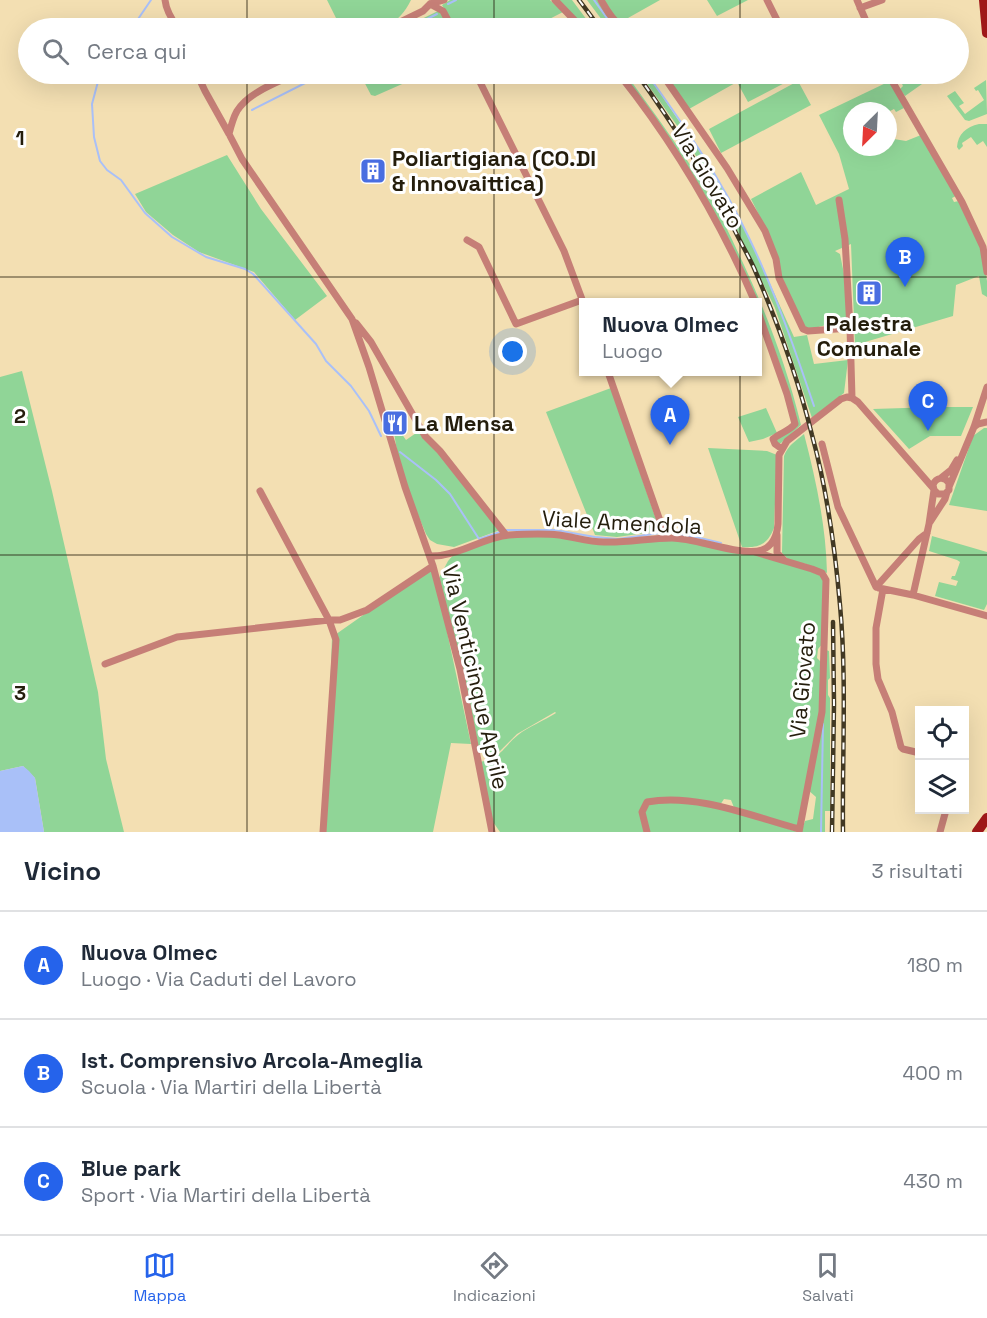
<!DOCTYPE html>
<html lang="it">
<meta charset="utf-8">
<style>
body{margin:0;font-family:"Space Grotesk",sans-serif;background:#f6f6f7;color:#1f2937}
.controls{position:absolute;right:18px;bottom:18px;display:grid;overflow:hidden;border-radius:0px;box-shadow:0 6px 24px #0002}
.controls button{width:54px;height:54px;display:grid;place-items:center;padding:0;border:0;border-bottom:2px solid #e0e1e3;background:#fff;color:#1f2937;font:30px sans-serif}
.compass{position:absolute;left:843px;top:102px;width:54px;height:54px;border-radius:50%;background:#fff;box-shadow:0 6px 24px #0002;rotate:204deg}
.you{position:absolute;left:513px;top:352px;width:21px;height:21px;margin:-15px;border:4px solid #fff;border-radius:50%;background:#1a73e8;box-shadow:0 0 0 9px #1a73e833}
.badge{display:grid;place-items:center;width:39px;height:39px;border-radius:50%;background:#2563eb;color:#fff;font-size:20px;font-weight:700}
.pin{position:absolute;translate:-50% -50px;filter:drop-shadow(0 2px 3px #0008)}
.pin::after{content:'';position:absolute;top:32px;width:21px;height:18px;background:inherit;clip-path:polygon(0 0,100% 0,50% 100%)}
.popup{position:absolute;left:579px;top:298px;width:183px;height:78px;box-sizing:border-box;display:grid;place-content:center;border-radius:0px;background:#fff;filter:drop-shadow(0 2px 4px #0005);font-size:20px;white-space:nowrap;color:#747a83}
.popup b{font-size:22px;color:#1f2937}
.popup::after{content:'';position:absolute;left:50%;top:100%;margin-left:-12px;border:12px solid transparent;border-top-color:#fff}
.list{margin:0;padding:0;list-style:none}
h2{display:flex;justify-content:space-between;align-items:center;height:78px;margin:0;padding:0 24px;font-size:26px}
h2 small{font-size:20px;font-weight:400;color:#747a83}
.list li{display:grid;grid-template-columns:39px 1fr auto;gap:18px;align-items:center;box-sizing:border-box;height:108px;padding:0 24px;border-top:2px solid #e0e1e3}
.list b{display:block;font-size:22px;white-space:nowrap}
.list p{margin:0;font-size:20px;white-space:nowrap;color:#747a83}
.list em{font-size:20px;font-style:normal;color:#747a83}
.icon{flex:none;width:33px;height:33px;fill:none;stroke:currentColor;stroke-width:2;stroke-linecap:round;stroke-linejoin:round}
.map{position:relative;flex:none;width:987px;height:832px;overflow:hidden}
.search{position:absolute;background:#fff;box-shadow:0 6px 24px #0002;left:18px;right:18px;top:18px;height:66px;display:flex;align-items:center;gap:15px;box-sizing:border-box;padding:0 21px;border-radius:33px;color:#747a83;font-size:22px}
.sheet{height:402px;background:#fff}
nav{display:flex;justify-content:space-around;align-items:center;box-sizing:border-box;height:84px;border-top:2px solid #e0e1e3;background:#fff;font-size:16px;color:#747a83}
nav a{display:grid;justify-items:center;gap:3px}
nav .on{color:#2563eb}
.map>svg:first-child{display:block}
</style>
<div class="map">
<svg width="987" height="832" viewBox="0 0 987 832">
<rect width="100%" height="100%" fill="#f3dfb2"/>
<!-- green -->
<path fill="#90d597" d="M327,0H411C394,34 373,28 341,28Z
M450,0H550L563,12L532,28H455L442,5Z
M558,0H572L593,28H585Z
M587,0H599L621,28H608Z
M604,0H660L628,18L618,22Z
M707,0H748L717,16Z
M438,11L441,13L450,28H403Z
M360,74H425L415,78L413,74L407,76L409,81L375,96L371,95Z
M621,74H626C654,113 684,153 709,195C722,217 733,242 744,265C768,317 788,370 801,425L781,443L778,444L776,439L796,425L779,362L757,304L718,223Z
M640,74H647L709,165L749,237L794,337L807,335L814,364L848,360L844,393L812,418L775,308L742,240L720,196L681,131Z
M664,74H800V75L748,102L737,82L689,109Z
M904,74H918L922,84L905,96L900,89L903,86L898,75Z
M986,80L987,114L969,121L965,120L947,96L955,91L964,103L959,106L965,114L984,100L978,90L976,91L974,88Z
M798,81L811,105L721,153L709,129Z
M890,81L904,108L896,112L894,109L888,112V111H852V147H888V138L906,141L921,135L956,196L952,198L954,202L959,201L970,227L981,248L987,281V297L982,294L979,276L956,285L953,316L855,345L851,244L835,251L840,254L844,274L847,320L806,330L782,277L771,239L751,199L801,172L816,205L849,189L839,154L819,115Z
M979,124H987V147L983,141L977,145L971,137L962,143L963,146L959,150L957,147C958,134 966,127 979,124Z
M227,155L261,209L327,296L295,320L254,272L199,252L173,235L146,212L135,194Z
M22,371L52,491L98,692L106,759L124,832H44L35,778L23,766L0,771V377Z
M611,388L660,531L617,537L595,535L546,412Z
M936,407H973L961,436H930L909,449L873,409Z
M766,408L777,433L763,439L749,442L738,417Z
M984,428H987V511L949,505L973,436Z
M399,430L406,440L419,431L439,452L500,530L454,547L437,544L430,540L426,534L413,503L398,457L394,433Z
M804,434C816,480 826,526 827,573L806,564L789,560L782,553L784,456C788,445 796,441 804,434Z
M708,448L767,451L777,455L774,528C767,545 759,548 742,547Z
M534,535L600,543L671,539L749,552L785,561L824,577V642L818,649L817,658L823,664L821,712L798,828L735,810L731,800L724,799L720,805L646,801L641,812L646,832H500L491,819L479,762C501,759 503,747 518,735C529,726 544,721 556,713L555,712L517,734L498,753L495,754L476,747L438,580L448,561L455,553L506,536Z
M932,536L987,552V604L984,610L935,596L939,582L956,586L958,581L951,579L952,576H955L960,562L957,560L929,551Z
M433,566L471,744L451,743L433,832H325L332,637Z
M826,650L829,651L830,678L828,680V695L830,698V811H825V832H801L805,821L813,819L816,797L808,790L816,751Z
M661,800L714,805L798,832H648L643,812L648,803Z"/>
<!-- water -->
<path fill="#a9c0f8" d="M23,766L29,771L35,778L44,832H0V771Z"/>
<g fill="none" stroke-linecap="round" stroke-linejoin="round">
<!-- stream -->
<path stroke="#a9c0f8" stroke-width="2" d="M594,0L614,28
M448,4L456,0
M132,28L151,0
M409,28L437,14
M100,74L92,104L94,137L100,161L107,170L121,180L145,213L172,237L206,257L245,269L253,274L316,344L326,361L351,386L369,411L381,436
M647,74C684,125 723,182 750,240C776,294 795,350 814,406
M252,110L323,74
M400,452L436,480L450,494L479,539L500,532
M505,530H555L595,537L618,539L660,533H672L696,537L721,543
M821,832L823,724"/>
<!-- minor -->
<path stroke="#c67f77" stroke-width="7" d="M165,0C166,10 172,20 178,28
M555,0L582,28
M601,0C607,11 613,21 623,28
M767,0L781,28
M857,0L869,28
M430,4L443,11L452,28
M430,4L444,0
M860,8L882,0
M388,28L423,11L430,4
M197,74L205,91L229,134
M295,74C276,83 249,92 237,111C233,118 231,126 229,134L242,159L352,319L369,367L405,487L433,566L460,669L492,832
M476,74L564,251L583,302
M619,74C674,143 720,221 755,302
M662,74L727,168L765,231L776,259L779,278L803,329L808,331L850,328L852,398
M888,74L962,202L983,247L987,272
M839,200L845,239L850,328
M467,240L479,247L516,324L582,300
M757,309L787,394L795,424C789,431 780,433 773,439L775,444L782,449
M356,323L371,342L425,436L440,451L506,535
M608,372L666,538
M852,398L858,402L933,488
M974,427L978,424L987,422
M822,444L838,507L876,587
M941,478L951,470L957,460
M949,487L974,427L987,387
M260,491L329,620H340L367,610L433,566
M930,522L945,499L947,492
M777,535V553L784,560
M755,552L812,569L822,573L826,580L822,712L799,832
M430,556C434,556 439,556 443,555C465,552 486,537 509,535C525,534 542,533 559,535C574,537 589,542 604,542C627,543 649,538 672,538C696,538 742,557 762,550C773,546 777,535 778,524L779,455L787,441L841,399L847,397L852,398
M876,587L919,539L927,533
M879,588L913,595L987,616
M883,589L876,628V664L878,679L892,712L901,747L903,749L920,753
M913,595L929,524L934,490L933,485C936,477 944,476 949,483V490L945,494H938L934,490
M105,664L177,637L329,620L336,640L323,832
M647,832L642,812L647,802C696,793 751,816 799,829
M940,832L946,810"/>
<!-- primary -->
<path stroke="#9f1819" stroke-width="10" d="M984,0L987,33
M977,832L987,818"/>
<defs>
<path id="rail" d="M579,0L600,28
M637,74C673,124 706,176 735,231C741,243 748,255 754,268C777,321 798,378 812,435C827,490 835,548 840,605C847,681 842,756 843,832
M832,832L834,704L833,622"/>
</defs>
<!-- rail casing -->
<use href="#rail" stroke="#423924" stroke-width="4.5"/>
<!-- rail -->
<use href="#rail" stroke="#fff" stroke-width="2" stroke-dasharray="7" stroke-linecap="butt"/>
</g>
<!-- grid -->
<path fill="none" stroke="#241d0c" stroke-width="1.5" stroke-opacity="0.55" d="M247,0V28M494,0V28M740,0V28M247,74V832M494,74V832M740,74V832M0,277H987M0,555H987"/>
<!-- icons -->
<defs>
<symbol id="building-square" viewBox="-11 -11 22 22"><rect x="-9" y="-9" width="18" height="18" rx="4" fill="#496ee1" stroke="#fff"/><path d="M-4-6H4V6H1V3H-1V6H-4ZM-2.5-4.3h1.7v1.8h-1.7ZM.8-4.3h1.7v1.8H.8ZM-2.5-1h1.7V.8h-1.7ZM.8-1h1.7V.8H.8Z" fill="#fff"/></symbol>
<symbol id="restaurant-square" viewBox="-11 -11 22 22"><rect x="-9" y="-9" width="18" height="18" rx="4" fill="#496ee1" stroke="#fff"/><path d="M-5-6h1v4h1v-4h1v4h1v-4h1v5L-1.5 .5V6h-2V.5L-5-1ZM5-6V6H3V1.5H1.5Q1.5-4 5-6Z" fill="#fff"/></symbol>
</defs>
<g fill-rule="evenodd">
<use href="#building-square" x="358" y="156" width="30" height="30"/>
<use href="#building-square" x="854" y="278" width="30" height="30"/>
<use href="#restaurant-square" x="380" y="408" width="30" height="30"/>
</g>
<g text-anchor="middle" dominant-baseline="central" stroke-width="6" stroke-linejoin="round" paint-order="stroke">
<!-- poi labels -->
<g font-size="22" font-weight="bold" fill="#241d0c" stroke="#fff" text-anchor="start">
<text x="392" y="158">Poliartigiana (CO.DI<tspan x="392" dy="25">&amp; Innovaittica)</tspan></text>
<text x="869" y="323" text-anchor="middle">Palestra<tspan x="869" dy="25">Comunale</tspan></text>
<text x="414" y="423">La Mensa</text>
</g>
<!-- street labels -->
<g font-size="22" fill="#241d0c" stroke="#fff">
<text transform="translate(708 176) rotate(59)">Via Giovato</text>
<text transform="translate(622 522) rotate(3)">Viale Amendola</text>
<text transform="translate(476 677) rotate(77)">Via Venticinque Aprile</text>
<text transform="translate(802 680) rotate(-85)">Via Giovato</text>
</g>
</g>
<g font-size="20" text-anchor="middle" font-weight="bold" fill="#241d0c" stroke="#fff" stroke-width="6" stroke-linejoin="round" paint-order="stroke">
<text x="20" y="145">1</text>
<text x="20" y="423">2</text>
<text x="20" y="700">3</text>
</g>
</svg>
<div class="controls">
<button><svg class="icon" aria-label="locate" viewBox="0 0 24 24"><circle cx="12" cy="12" r="6"/><path d="M12 2v4M12 18v4M2 12h4M18 12h4"/></svg></button>
<button><svg class="icon" aria-label="layers" viewBox="0 0 24 24"><path d="M12 4l9 5-9 5-9-5zM3 14l9 5 9-5"/></svg></button>
</div>
<svg class="compass" viewBox="-18 -18 36 36"><path d="M0-13l5 13h-10z" fill="#e53935"/><path d="M0 13l5-13h-10z" fill="#747a83"/></svg>
<div class="you"></div>
<div class="pin badge" style="left:670px;top:445px">A</div>
<div class="popup"><b>Nuova Olmec</b>Luogo</div>
<div class="pin badge" style="left:905px;top:287px">B</div>
<div class="pin badge" style="left:928px;top:431px">C</div>
<div class="search"><svg class="icon" aria-label="search" viewBox="0 0 24 24"><circle cx="10" cy="10" r="6"/><path d="M15 15l6 6"/></svg>Cerca qui</div>
</div>
<section class="sheet">
<h2>Vicino<small>3 risultati</small></h2>
<ul class="list">
<li><span class="badge">A</span><div><b>Nuova Olmec</b><p>Luogo · Via Caduti del Lavoro</p></div><em>180 m</em></li>
<li><span class="badge">B</span><div><b>Ist. Comprensivo Arcola-Ameglia</b><p>Scuola · Via Martiri della Libertà</p></div><em>400 m</em></li>
<li><span class="badge">C</span><div><b>Blue park</b><p>Sport · Via Martiri della Libertà</p></div><em>430 m</em></li>
</ul>
</section>
<nav>
<a class="on"><svg class="icon" aria-label="map" viewBox="0 0 24 24"><path d="M3 6l6-2 6 2 6-2v14l-6 2-6-2-6 2zM9 4v14M15 6v14"/></svg>Mappa</a>
<a><svg class="icon" aria-label="directions" viewBox="0 0 24 24"><path d="M12 3l9 9-9 9-9-9zM9 14v-3h6M13 9l2 2-2 2"/></svg>Indicazioni</a>
<a><svg class="icon" aria-label="saved" viewBox="0 0 24 24"><path d="M7 4h10v16l-5-4-5 4z"/></svg>Salvati</a>
</nav>
